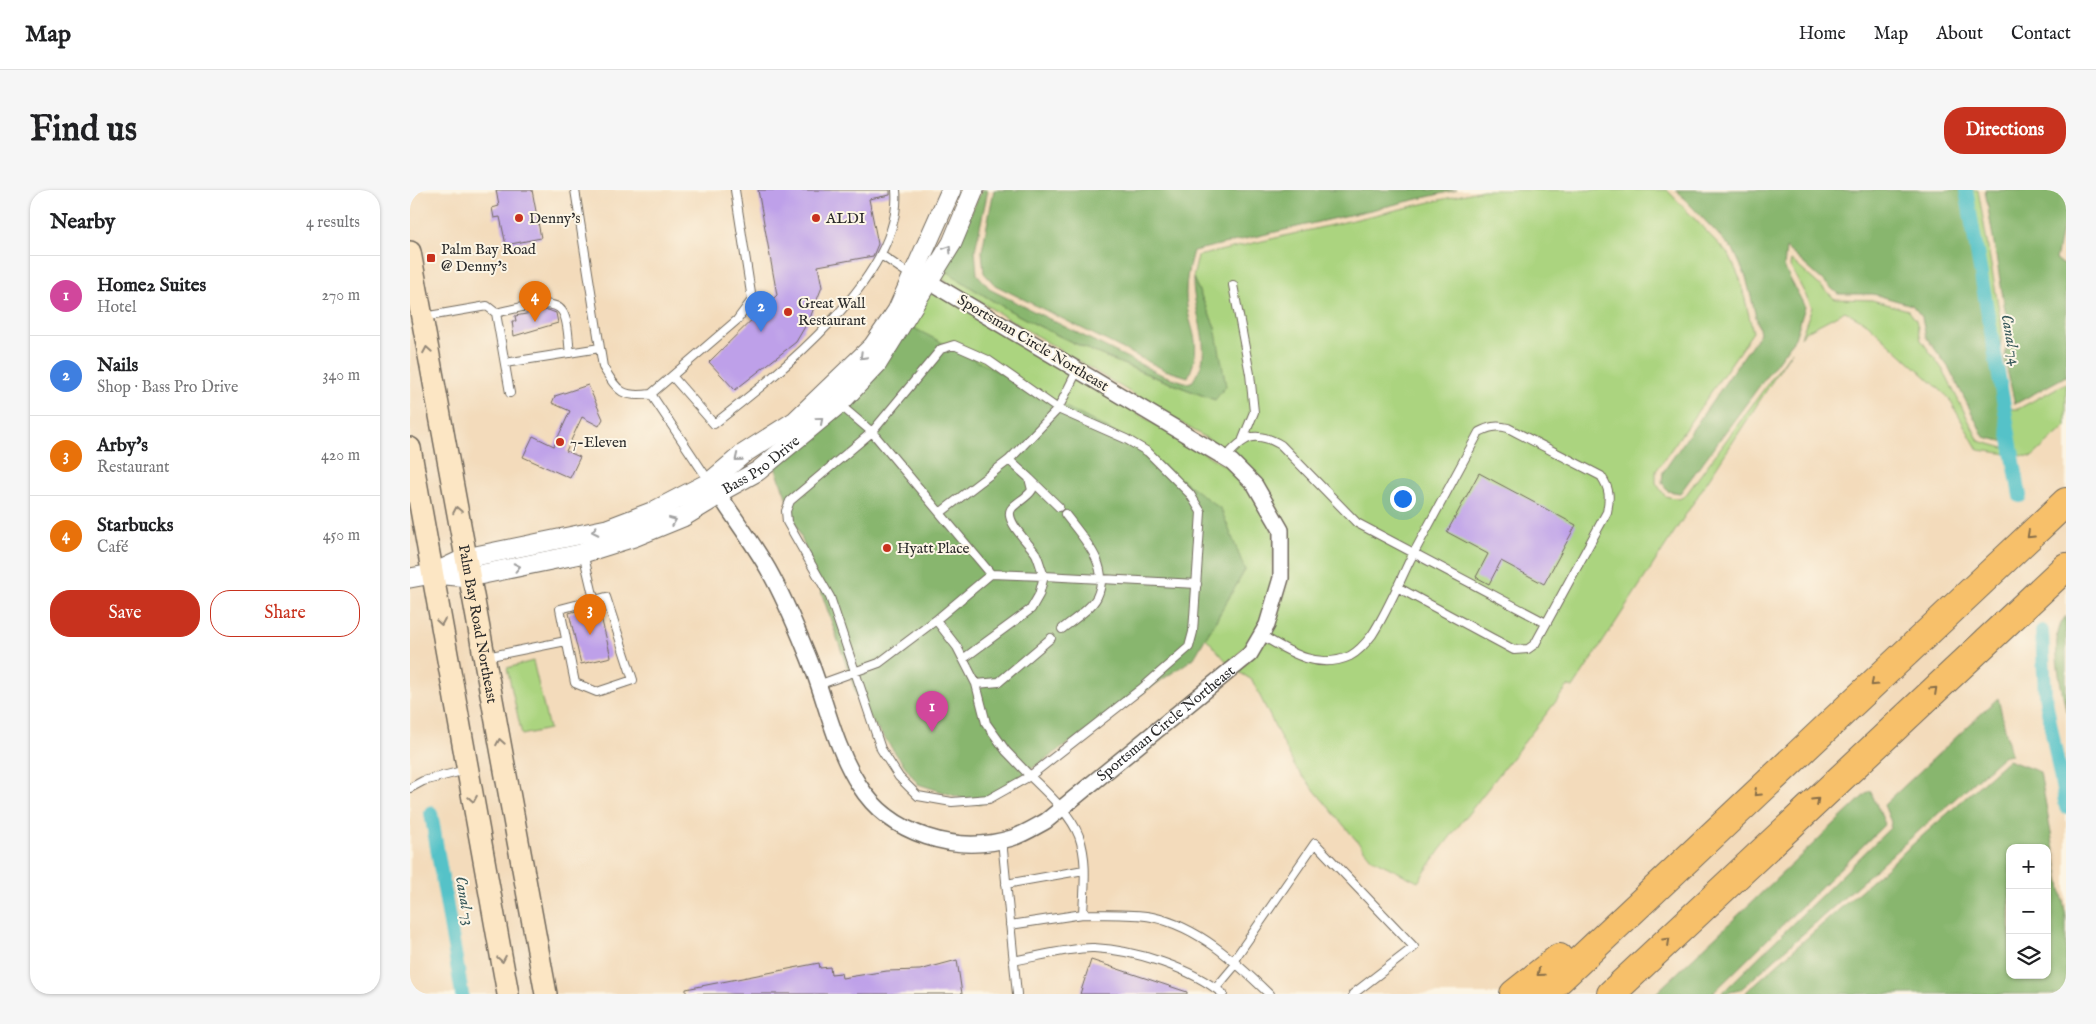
<!DOCTYPE html>
<meta charset="utf-8">
<style>
body{margin:0;font-family:"IM FELL English",serif;background:#f6f6f6;color:#202124}
.controls{position:absolute;right:15px;bottom:15px;display:grid;overflow:hidden;border-radius:10px;box-shadow:0 1px 4px #0004}
.controls button{width:45px;height:45px;display:grid;place-items:center;padding:0;border:0;border-bottom:1px solid #e0e0e0;background:#fff;color:#202124;font:25px sans-serif}
.you{position:absolute;left:992px;top:308px;width:18px;height:18px;margin:-12px;border:4px solid #fff;border-radius:50%;background:#1a73e8;box-shadow:0 0 0 8px #1a73e833}
.badge{display:grid;place-items:center;width:32px;height:32px;border-radius:50%;background:#c8321e;color:#fff;font-size:16px;font-weight:700}
.pin{position:absolute;translate:-50% -41px;filter:drop-shadow(0 1px 2px #0008)}
.pin::after{content:'';position:absolute;top:26px;width:18px;height:15px;background:inherit;clip-path:polygon(0 0,100% 0,50% 100%)}
.list{margin:0;padding:0;list-style:none}
h2{display:flex;justify-content:space-between;align-items:center;height:65px;margin:0;padding:0 20px;font-size:21px}
h2 small{font-size:16px;font-weight:400;color:#757577}
.list li{display:grid;grid-template-columns:32px 1fr auto;gap:15px;align-items:center;box-sizing:border-box;height:80px;padding:0 20px;border-top:1px solid #e0e0e0}
.list b{display:block;font-size:19px;white-space:nowrap}
.list p{margin:0;font-size:16px;white-space:nowrap;color:#757577}
.list em{font-size:16px;font-style:normal;color:#757577}
.actions{display:flex;gap:10px;padding:15px 20px}
.actions a{flex:1;padding:11px 0;border:1px solid #c8321e;border-radius:20px;text-align:center;font-size:18px;color:#c8321e}
.actions .main{background:#c8321e;color:#fff}
.icon{flex:none;width:28px;height:28px;fill:none;stroke:currentColor;stroke-width:2;stroke-linecap:round;stroke-linejoin:round}
.map{position:relative;flex:none;width:1656px;height:804px;overflow:hidden;border-radius:20px}
header{display:flex;align-items:center;gap:30px;box-sizing:border-box;height:70px;padding:0 25px;background:#fff;border-bottom:1px solid #e0e0e0}
header strong{font-size:24px}
nav{display:flex;gap:28px;margin-inline-start:auto;font-size:18px}
.intro{display:flex;align-items:center;justify-content:space-between;box-sizing:border-box;height:120px;padding:0 30px}
h1{margin:0;font-size:35px}
.button{padding:12px 22px;border-radius:20px;background:#c8321e;color:#fff;font-size:18px;font-weight:700}
main{display:flex;gap:30px;padding:0 30px}
aside{flex:1;background:#fff;border-radius:20px;box-shadow:0 1px 4px #0004}
.map>svg:first-child{display:block}
</style>
<header>
<strong>Map</strong>
<nav><a>Home</a><a>Map</a><a>About</a><a>Contact</a></nav>
</header>
<div class="intro"><h1>Find us</h1><a class="button">Directions</a></div>
<main>
<aside>
<h2>Nearby<small>4 results</small></h2>
<ul class="list">
<li><span class="badge" style="background:#d1479c">1</span><div><b>Home2 Suites</b><p>Hotel</p></div><em>270 m</em></li>
<li><span class="badge" style="background:#3f7fe0">2</span><div><b>Nails</b><p>Shop · Bass Pro Drive</p></div><em>340 m</em></li>
<li><span class="badge" style="background:#e8710a">3</span><div><b>Arby's</b><p>Restaurant</p></div><em>420 m</em></li>
<li><span class="badge" style="background:#e8710a">4</span><div><b>Starbucks</b><p>Café</p></div><em>450 m</em></li>
</ul>
<div class="actions"><a class="main">Save</a><a>Share</a></div>
</aside>
<div class="map">
<svg width="1656" height="804" viewBox="0 0 1656 804">
<rect width="100%" height="100%" fill="#fcf5e5"/>
<filter id="ink" filterUnits="userSpaceOnUse"><feTurbulence type="fractalNoise" baseFrequency=".02" numOctaves="2"/><feDisplacementMap in="SourceGraphic" scale="10" xChannelSelector="R" yChannelSelector="G"/><feConvolveMatrix kernelMatrix="1 2 1 2 8 2 1 2 1" color-interpolation-filters="sRGB"/></filter>
<filter id="wash" filterUnits="userSpaceOnUse"><feTurbulence type="fractalNoise" baseFrequency=".0096" numOctaves="4" result="noise"/><feDisplacementMap in="SourceGraphic" scale="20" xChannelSelector="R" yChannelSelector="G"/><feGaussianBlur stdDeviation="1.12" result="paint"/><feColorMatrix in="noise" values="0 0 0 0 0 0 0 0 0 0 0 0 0 0 0 0 0 1.4 0 .05"/><feComposite in="paint" operator="in"/></filter>
<g filter="url(#wash)">
<rect width="100%" height="100%" fill="#f3dbbb"/>
<!-- green -->
<path fill="#abd47f" stroke="#6b8055" d="M1073,0H1257L1319,65L1330,89L1343,142L1246,281V293L1255,306L1269,309L1275,306L1382,161L1163,498L1158,496L1030,660L1008,692L962,669L885,577L842,490L829,482L864,437L879,388L877,337L852,292L826,266L529,87L534,79C616,138 711,175 805,210V137L783,88L788,66Z
M1558,0H1568L1592,138L1589,172L1598,216L1600,219H1608L1656,193V236L1622,267L1568,260L1538,207L1457,133L1435,121L1395,142L1391,147L1402,117L1380,76L1381,70L1425,109L1462,110L1498,120L1506,130L1511,150L1533,180L1569,251L1594,258L1602,255Z
M521,99L817,277C832,292 857,321 863,342C865,348 863,358 863,365C864,405 850,447 818,473L796,448L835,380L500,136Z
M123,471L139,539L112,545L97,478Z"/>
<!-- forest -->
<path fill="#88b66e" stroke="#5a704c" fill-rule="evenodd" d="M572,0H578L565,60L567,84L581,100L752,185L778,193L783,191C786,185 790,179 792,173C798,146 782,116 783,88L805,137L816,196L805,210C712,175 616,138 534,79Z
M584,0H1047L783,61C779,75 776,89 776,103C776,138 796,150 778,187L755,180L585,95L574,83L572,61Z
M1266,0H1552L1596,252L1574,247L1539,178L1516,147L1512,127L1502,115L1463,104H1428L1376,58L1374,77L1395,117L1385,148L1270,303L1258,301L1252,292L1253,282L1350,143L1336,87L1324,61Z
M1575,0H1656V34L1652,38L1646,70L1656,76V186L1605,214L1595,170L1598,137Z
M500,136L717,249L811,319L835,380L784,468L570,614L508,594L450,515L411,401L365,277Z
M1656,426V521C1652,497 1637,446 1656,426Z
M1588,508L1601,565L1593,566L1330,800L1311,804L1480,638L1481,632L1474,615Z
M1598,570L1630,582L1656,727V804H1336L1337,801ZM1600,658H1637V785H1600Z
M1460,600L1475,634L1302,804H1245Z"/>
<g fill="none" stroke-linecap="round" stroke-linejoin="round">
<!-- canal -->
<path stroke="#54c2c8" stroke-width="14" d="M1556,0L1610,306
M1632,441L1635,505L1656,617
M21,623L52,804"/>
</g>
<g id="blocks">
<!-- building -->
<path fill="#bea0e9" d="M86,0H122L131,48L96,55L90,27L84,28L82,18L89,16Z
M348,0H480V5L459,9L468,54L463,66L408,76L412,97L400,128L386,152L325,200L299,172L367,105Z
M138,120L146,123L148,133L104,146L102,131H106L105,126Z
M178,195L193,229L189,236L172,227L156,261L170,267L160,288L113,267L123,246L144,256L160,221L142,213L145,206Z
M1069,283L1166,335L1134,394L1091,371L1079,394L1066,387L1078,364L1037,342Z
M188,415L201,467L171,474L159,423Z
M547,770L552,804H276V799L409,773L410,778L420,777L421,784L431,783L432,788L477,781L510,780Z
M681,770L777,802V804H670Z"/>
</g>
</g>
<g filter="url(#ink)">
<use href="#blocks" fill-opacity="0" stroke="#71695d" stroke-width="1"/>
<g fill="none" stroke-linecap="round" stroke-linejoin="round">
<defs>
<path id="service" d="M165,0L193,177C208,201 211,208 241,204L299,291
M471,65L502,86
M823,95L840,184L844,222L833,249
M86,123C101,120 143,106 152,121C159,131 158,151 160,163
M13,127L77,116L86,123L100,203
M95,173L190,158
M668,179L648,219L599,270L619,288L622,300C617,308 608,311 602,318C592,329 620,354 626,364C629,370 631,379 634,386L581,384L526,430L547,457L566,494L576,533L596,561L620,586L579,609L542,612L508,606L489,587L471,559L420,407L377,332L376,321L380,311L462,242L531,159L544,155L578,170L648,219L716,249L738,262L780,304L791,322L783,442L779,457L731,499L620,586C637,603 660,623 669,646C678,671 674,698 673,724C695,725 720,723 742,727C789,737 826,772 859,804
M262,186L304,234C366,186 494,86 486,0
M241,204L327,130L342,110L325,0
M429,214L462,242L581,384
M815,268C835,247 843,239 871,255L947,333L1136,433
M620,289L649,317
M530,323L599,270
M173,363L184,409
M196,407L223,490L187,502L165,493L150,419Z
M652,439C663,430 681,419 687,407C702,376 672,347 655,324
M851,445C878,461 907,481 940,466C949,461 956,453 962,445C977,422 988,395 1000,370C1023,328 1046,285 1069,242C1079,237 1086,235 1098,238L1191,286C1200,299 1200,307 1197,322L1125,454L1118,459L1104,460L987,397
M76,467L156,451
M553,469L621,419L629,405L634,386L787,394
M566,494L589,492L641,448
M408,495L469,473L526,430
M0,598L13,591L56,580
M592,650L607,804
M596,694L674,680
M600,735L673,724
M824,770L905,653L1004,757L943,804
M603,771C626,767 662,757 684,758C725,760 781,778 813,804
M806,798L827,773"/>
<g id="minor">
<path id="s1" d="M308,303C324,328 343,353 358,379C372,404 385,434 396,461C415,505 423,555 449,595C480,645 547,665 602,648C614,644 625,637 636,631L840,464L857,435L871,388V340L845,295L822,272L518,91L508,88"/>
</g>
<g id="tertiary">
<path id="s2" d="M22,384L59,387L170,364L224,347L273,327L301,310L308,303L348,281L429,214L467,174L542,53L564,0"/>
<path d="M0,388L22,384L56,368L197,339L244,321L300,292L333,264L385,231L463,156L487,121L541,0"/>
</g>
<g id="secondary">
<path id="s3" d="M0,62L136,804"/>
<path d="M0,258L98,804"/>
</g>
<path id="motorway" d="M1104,804L1149,768
M1134,804L1656,312
M1201,804L1656,377"/>
</defs>
<!-- service casing -->
<use href="#service" stroke="#71695d" stroke-width="10"/>
<!-- minor casing -->
<use href="#minor" stroke="#71695d" stroke-width="18"/>
<!-- tertiary casing -->
<use href="#tertiary" stroke="#71695d" stroke-width="21"/>
<!-- secondary casing -->
<use href="#secondary" stroke="#71695d" stroke-width="24"/>
<!-- motorway casing -->
<use href="#motorway" stroke="#71695d" stroke-width="30"/>
<!-- service -->
<use href="#service" stroke="#fff" stroke-width="8"/>
<!-- minor -->
<use href="#minor" stroke="#fff" stroke-width="15"/>
<!-- tertiary -->
<use href="#tertiary" stroke="#fff" stroke-width="19"/>
<!-- secondary -->
<use href="#secondary" stroke="#fce6c4" stroke-width="21"/>
<!-- motorway -->
<use href="#motorway" stroke="#f7c06b" stroke-width="28"/>
</g>
<!-- one-way arrows -->
<defs><path id="oneway-chevron" d="M-2-3.5L2.5 0L-2 3.5" fill="none" stroke-width="1.6" stroke-linecap="round" stroke-linejoin="round" transform="scale(1.25)"/></defs>
<g stroke="#a0a0a0">
<use href="#oneway-chevron" transform="translate(538 59) rotate(-58)"/>
<use href="#oneway-chevron" transform="translate(453 166) rotate(135)"/>
<use href="#oneway-chevron" transform="translate(410 230) rotate(-41)"/>
<use href="#oneway-chevron" transform="translate(328 268) rotate(141)"/>
<use href="#oneway-chevron" transform="translate(263 331) rotate(-22)"/>
<use href="#oneway-chevron" transform="translate(185 341) rotate(168)"/>
<use href="#oneway-chevron" transform="translate(107 377) rotate(-12)"/>
</g>
<g stroke="#948878">
<use href="#oneway-chevron" transform="translate(17 160) rotate(-100)"/>
<use href="#oneway-chevron" transform="translate(47 320) rotate(-101)"/>
<use href="#oneway-chevron" transform="translate(31 432) rotate(80)"/>
<use href="#oneway-chevron" transform="translate(90 552) rotate(-100)"/>
<use href="#oneway-chevron" transform="translate(63 609) rotate(80)"/>
<use href="#oneway-chevron" transform="translate(92 769) rotate(80)"/>
</g>
<g stroke="#876e48">
<use href="#oneway-chevron" transform="translate(1620 345) rotate(137)"/>
<use href="#oneway-chevron" transform="translate(1464 493) rotate(137)"/>
<use href="#oneway-chevron" transform="translate(1524 500) rotate(-43)"/>
<use href="#oneway-chevron" transform="translate(1347 603) rotate(137)"/>
<use href="#oneway-chevron" transform="translate(1406 611) rotate(-43)"/>
<use href="#oneway-chevron" transform="translate(1257 751) rotate(-43)"/>
<use href="#oneway-chevron" transform="translate(1130 783) rotate(141)"/>
</g>
</g>
<!-- markers -->
<g fill="#c8321e" stroke="#fcf5e5" stroke-width="2">
<circle cx="109" cy="28" r="5"/>
<circle cx="406" cy="28" r="5"/>
<rect x="16" y="63" width="10" height="10" rx="2.5"/>
<circle cx="378" cy="122" r="5"/>
<circle cx="150" cy="252" r="5"/>
<circle cx="477" cy="358" r="5"/>
</g>
<g text-anchor="middle" dominant-baseline="central" stroke-width="4" stroke-linejoin="round" paint-order="stroke">
<!-- poi labels -->
<g font-size="15" fill="#2b2b2b" stroke="#fcf5e5" text-anchor="start">
<text x="119" y="28">Denny's</text>
<text x="416" y="28">ALDI</text>
<text x="31" y="59">Palm Bay Road<tspan x="31" dy="17">@ Denny's</tspan></text>
<text x="388" y="113">Great Wall<tspan x="388" dy="17">Restaurant</tspan></text>
<text x="160" y="252">7-Eleven</text>
<text x="487" y="358">Hyatt Place</text>
</g>
<!-- street labels -->
<g font-size="15" fill="#2b2b2b" stroke="#fcf5e5">
<text transform="translate(623 153) rotate(31)">Sportsman Circle Northeast</text>
<text stroke="none"><textPath href="#s2" startOffset="354">Bass Pro Drive</textPath></text>
<text stroke="none"><textPath href="#s3" startOffset="378">Palm Bay Road Northeast</textPath></text>
<text stroke="none"><textPath href="#s1" startOffset="692">Sportsman Circle Northeast</textPath></text>
</g>
<!-- water labels -->
<g font-size="16" font-style="italic" fill="#37585a" stroke="#fcf5e5">
<text transform="translate(1600 150) rotate(80)">Canal 74</text>
<text transform="translate(54 711) rotate(80)">Canal 73</text>
</g>
</g>
</svg>
<div class="controls">
<button>+</button>
<button>−</button>
<button><svg class="icon" aria-label="layers" viewBox="0 0 24 24"><path d="M12 4l9 5-9 5-9-5zM3 14l9 5 9-5"/></svg></button>
</div>
<div class="you"></div>
<div class="pin badge" style="left:522px;top:542px;background:#d1479c">1</div>
<div class="pin badge" style="left:351px;top:142px;background:#3f7fe0">2</div>
<div class="pin badge" style="left:180px;top:445px;background:#e8710a">3</div>
<div class="pin badge" style="left:125px;top:132px;background:#e8710a">4</div>
</div>
</main>
